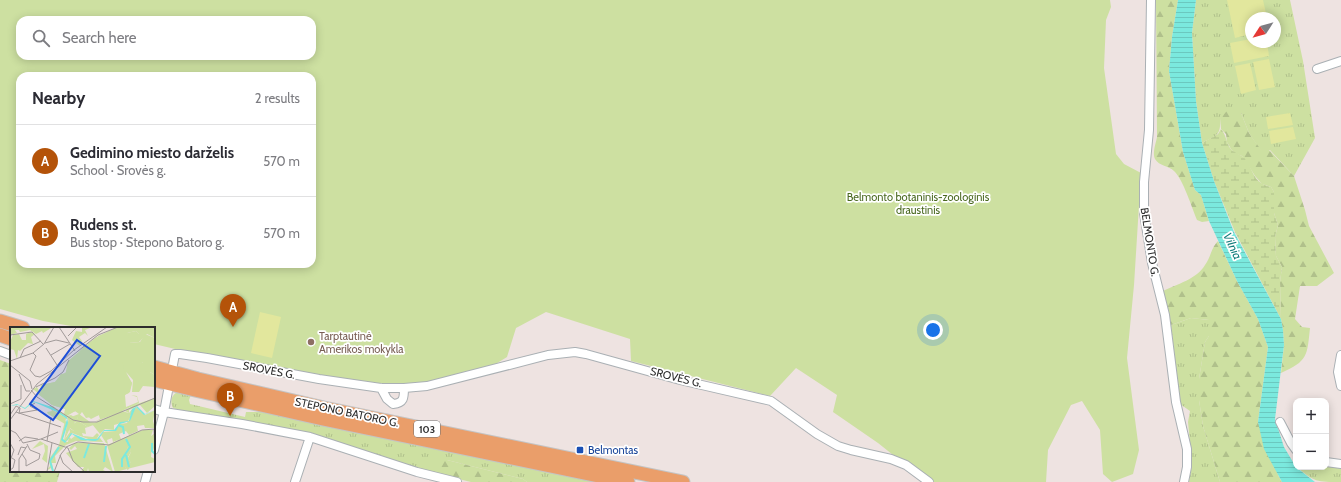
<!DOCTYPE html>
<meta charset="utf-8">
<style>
body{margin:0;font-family:Cabin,sans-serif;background:#f2f2f3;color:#2b2b33}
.controls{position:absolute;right:12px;bottom:12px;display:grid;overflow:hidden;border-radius:8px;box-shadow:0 2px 10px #0003}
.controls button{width:36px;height:36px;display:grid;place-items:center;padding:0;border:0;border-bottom:1px solid #e1e1e2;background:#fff;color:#2b2b33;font:20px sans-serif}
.compass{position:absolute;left:1245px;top:12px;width:36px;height:36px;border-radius:50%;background:#fff;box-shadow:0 2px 10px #0003;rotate:234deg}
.you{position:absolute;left:933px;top:330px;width:14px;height:14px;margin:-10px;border:3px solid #fff;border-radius:50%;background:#1a73e8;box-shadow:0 0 0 6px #1a73e833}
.badge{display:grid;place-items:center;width:26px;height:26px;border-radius:50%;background:#b45309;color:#fff;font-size:13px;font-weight:700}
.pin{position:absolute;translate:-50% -33px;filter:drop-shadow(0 1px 2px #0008)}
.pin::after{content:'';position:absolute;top:21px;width:14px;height:12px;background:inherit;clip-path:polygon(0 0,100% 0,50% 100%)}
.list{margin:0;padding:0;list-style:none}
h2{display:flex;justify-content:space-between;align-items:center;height:52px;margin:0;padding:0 16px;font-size:17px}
h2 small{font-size:13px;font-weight:400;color:#7c7c81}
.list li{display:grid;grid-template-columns:26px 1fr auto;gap:12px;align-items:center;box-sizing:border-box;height:72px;padding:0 16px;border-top:1px solid #e1e1e2}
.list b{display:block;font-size:15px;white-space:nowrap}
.list p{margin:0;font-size:13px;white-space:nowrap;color:#7c7c81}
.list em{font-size:13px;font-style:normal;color:#7c7c81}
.icon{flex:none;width:22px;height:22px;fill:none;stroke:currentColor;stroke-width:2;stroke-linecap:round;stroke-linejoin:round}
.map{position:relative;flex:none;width:1341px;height:482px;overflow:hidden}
.search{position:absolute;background:#fff;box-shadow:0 2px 10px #0003;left:16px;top:16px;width:300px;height:44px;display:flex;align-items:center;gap:10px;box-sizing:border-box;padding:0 14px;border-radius:12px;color:#7c7c81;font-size:15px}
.panel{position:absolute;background:#fff;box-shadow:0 2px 10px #0003;left:16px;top:72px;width:300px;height:196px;border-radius:12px}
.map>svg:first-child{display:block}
</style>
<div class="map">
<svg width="1341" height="482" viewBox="0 0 1341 482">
<defs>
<pattern id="grass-tufts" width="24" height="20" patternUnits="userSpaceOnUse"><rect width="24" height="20" fill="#cde0a1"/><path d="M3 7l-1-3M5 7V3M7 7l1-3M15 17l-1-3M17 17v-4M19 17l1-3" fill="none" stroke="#b0c08b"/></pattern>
<pattern id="forest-firs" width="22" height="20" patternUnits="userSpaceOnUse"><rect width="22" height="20" fill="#cde0a1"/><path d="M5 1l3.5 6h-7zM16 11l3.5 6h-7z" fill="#b0c08b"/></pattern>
<pattern id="wetland-marsh" width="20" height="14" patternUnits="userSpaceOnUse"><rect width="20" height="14" fill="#cde0a1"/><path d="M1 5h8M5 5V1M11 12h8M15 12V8" fill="none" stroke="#b0c08b"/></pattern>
<pattern id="water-rules" width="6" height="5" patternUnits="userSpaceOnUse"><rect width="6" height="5" fill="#7be9de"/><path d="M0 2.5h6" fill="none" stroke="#6bc8bf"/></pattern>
</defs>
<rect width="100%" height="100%" fill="#eee3e1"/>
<!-- grass -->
<path fill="url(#grass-tufts)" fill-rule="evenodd" d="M1196,0H1290L1303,61L1315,138L1294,176L1270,150L1261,151L1249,133L1241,113L1220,118C1221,136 1217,135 1202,143L1196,101L1192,33ZM1251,18H1275V42H1251Z
M1191,318L1209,320V336L1205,342L1199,379V400L1203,426L1220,482H1189L1192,465L1188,422L1190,411L1180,404L1171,325Z
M177,392L191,395L189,400L190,404L245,417L246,412H266L606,482H527L523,479L447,460L426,471L353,448L183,411L173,408C170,401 171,396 177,392Z
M1326,465L1341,467V482C1317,482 1314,482 1297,467H1326Z"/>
<!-- forest -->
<path fill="url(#forest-firs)" d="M1156,0H1178L1172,37L1169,71L1183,152L1195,190L1201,195L1209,221L1202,222L1197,220C1192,208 1183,179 1174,171C1169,166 1159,166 1155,159C1152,153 1156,143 1157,137Z
M1228,110L1241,113L1249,133L1261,150H1269L1294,176L1305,210L1309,226L1334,273L1317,286H1300L1295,319L1302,327L1310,328C1307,356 1308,361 1281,373L1284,345L1283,330L1281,319L1280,282L1282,267L1276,256L1275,237L1278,225L1274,213V192L1271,187L1262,184L1255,176L1245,160L1242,156L1236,154L1231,149L1227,142L1226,134L1221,129L1220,118Z
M1218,241L1237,281L1258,319L1268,347L1258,422L1279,477L1282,482H1220L1203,426L1199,400V379L1205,342L1209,336V320L1191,318L1171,325L1163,291C1177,284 1197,279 1205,265C1211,257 1211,248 1218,241Z
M0,360L11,364V471H60L57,482H0Z
M438,460H447L523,479L527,482H471L426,471C428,465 432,462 438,460Z"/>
<!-- wetland -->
<path fill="url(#wetland-marsh)" d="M1221,129C1226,135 1226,141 1230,148C1235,154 1241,154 1245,159C1255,172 1252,182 1271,187L1274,192V213L1278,225L1275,237L1276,256L1282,267L1280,282L1281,319L1235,232L1214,181L1202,143L1218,134Z"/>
<!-- park -->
<path fill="#cde0a1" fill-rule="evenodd" d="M0,0H1110L1111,7L1106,20L1104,68L1116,154L1124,164L1141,173L1134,285L1127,358L1139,450L1133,474L1112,482L1103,474L1100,430L1082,401L1071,405L1048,450L1046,482H927L878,443L833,412L837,395L796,368L770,396L631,361L630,339L546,312L516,328L507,357L481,373L427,386L370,388L222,360L154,344V328H82L43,321L0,309ZM20,20H312V56H20ZM20,76H312V264H20Z"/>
<!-- pitch -->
<path fill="#e2e79d" d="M1227,0H1263L1267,18H1251V34L1235,38Z
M1251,39V42H1267L1269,56L1234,63L1230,43Z
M1269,59L1275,87L1259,90L1253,62Z
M1250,63L1256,90L1241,94L1235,66Z
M1290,113L1293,125L1268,129L1266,117Z
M1293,127L1296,139L1271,144L1269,131Z
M260,312L281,317L272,358L251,353Z"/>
<!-- water -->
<path fill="url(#water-rules)" d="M1178,0H1196L1192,33L1196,101L1202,143L1214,181L1234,232L1281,319L1283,330L1284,345L1275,419L1284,447L1296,467L1315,482H1282L1264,449L1258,422L1268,347L1258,319L1237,281L1209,221L1201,195L1195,190L1183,152L1169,71L1172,37Z"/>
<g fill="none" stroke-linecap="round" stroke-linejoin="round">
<defs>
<path id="street" d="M1151,0L1149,130L1144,182V213L1152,263L1165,315L1176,402L1187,449V467L1184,482
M1317,69L1341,61
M0,351L11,355
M1341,355L1338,372L1341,386
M381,388L387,399L393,404C404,403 404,398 404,388
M154,409L164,412L242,424L310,437L417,472L457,482
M1280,422L1291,443L1296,450
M154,450L164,412L175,354H180L207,358L319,379L381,388H404L427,386L548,355L575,352L586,354L680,380L771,401L817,434L838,446L851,450L891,459L906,465L929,482
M1326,462L1341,464
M145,482L148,471
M295,482L310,437"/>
<path id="primary" d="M0,321L23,328
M0,335L11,339
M154,367L198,379L324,408L683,482
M154,380L195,390L323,419L628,482"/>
</defs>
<!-- street casing -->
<use href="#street" stroke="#aab0b4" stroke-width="10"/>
<!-- primary casing -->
<use href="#primary" stroke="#c4c4c4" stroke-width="15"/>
<!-- street -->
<use href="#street" stroke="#fff" stroke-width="8"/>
<!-- primary -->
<use href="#primary" stroke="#ea9e6a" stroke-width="13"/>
</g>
<!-- markers -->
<circle fill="#8d6e63" stroke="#fff" stroke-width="1.5" cx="311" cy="342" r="4"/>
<rect fill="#1a4fb4" stroke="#fff" stroke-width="1.5" x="576" y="446" width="8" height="8" rx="2"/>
<g text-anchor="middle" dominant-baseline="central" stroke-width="3.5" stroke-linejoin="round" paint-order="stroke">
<!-- shield labels -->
<rect fill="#fff" stroke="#6c6c6c" stroke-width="1" x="414" y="421" width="26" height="16" rx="3"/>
<g font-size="10" font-weight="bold" fill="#2d2d2d">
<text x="427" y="429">103</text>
</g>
<!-- park labels -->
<g font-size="11" fill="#49681f" stroke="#fff">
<text x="918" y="197">Belmonto botaninis-zoologinis<tspan x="918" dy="13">draustinis</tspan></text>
</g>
<!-- street labels -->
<g font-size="11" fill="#2d2d2d" stroke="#fff">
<text transform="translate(1150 242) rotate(81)">BELMONTO G.</text>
<text transform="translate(269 370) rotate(11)">SROVĖS G.</text>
<text transform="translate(676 377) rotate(14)">SROVĖS G.</text>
<text transform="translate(347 412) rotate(12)">STEPONO BATORO G.</text>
</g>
<!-- education labels -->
<g font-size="11" fill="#785e54" stroke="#fff" text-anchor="start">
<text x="319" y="336">Tarptautinė<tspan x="319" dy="13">Amerikos mokykla</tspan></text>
</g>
<!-- transit labels -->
<g font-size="11" fill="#164399" stroke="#fff" text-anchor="start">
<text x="588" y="450">Belmontas</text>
</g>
<!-- water labels -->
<g font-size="12" font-style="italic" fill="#147e7c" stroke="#fff">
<text transform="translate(1233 246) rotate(65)">Vilnia</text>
</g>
</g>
<!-- overview -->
<g transform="translate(10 327)">
<rect width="145" height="145" fill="#eee3e1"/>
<path d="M129,0H145V11L137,7L129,15L119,16L117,6L126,4L129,7ZM133,35H145V48L140,45H129V37ZM145,71V79L137,86L130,78L119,83V86L115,84L124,78ZM41,82L56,91L55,97L38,87L37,85L42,84ZM69,87L80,95L89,96L78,100L68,94L64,96V104L60,101L55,112L59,95L57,89L61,88L67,92Z" fill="#cde0a1"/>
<path d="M0,0H43L33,6L32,4L26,7L20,3L10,5L9,3H5L7,6L0,8ZM72,0L80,1L75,3L78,9L75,6L69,10L72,14L70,19L62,13L66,4L72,5ZM113,0H129V7L126,4L117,6L119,16L130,15L135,7L145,11V35H133L129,38L130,45L138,44L145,48V60L133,59L129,65H122L123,53L116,45L122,56L120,65L115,68L116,80L128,75L127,70L121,68L127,69L129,76L112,84L119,86L123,81L119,94L104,98V103L95,102L90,107L82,97L103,88L84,95L90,92L89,88L76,91L72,85L66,93L61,90L69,87L65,84L57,89L59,95V99L55,112L60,105L59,101L64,104L63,97L68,94L78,100L75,101L76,107L72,106L73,109L83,110L87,106L89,108L86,113H81L62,106L57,114H54L58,92L37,79H43L54,87L55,82L42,78L23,62L27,60L30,66L31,58L45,55L51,47L56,46L58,34L61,35L71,30L78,32L74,28L75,25L70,24L75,18L79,23L77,30L80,31L84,28L86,30L78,16L82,14L87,17L88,9ZM21,5L25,7L21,10L23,17L18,16L10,24L8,23L7,32L4,23L0,22V15L3,8L9,7L12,13H16V7ZM126,80L135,88L145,83L143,94L145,101H135L134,98L127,99L128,104L119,108L116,104L109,107L111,112L103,115L102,111L97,113L98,117L96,116L91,108L93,105L105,104L110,97L117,96ZM55,94L57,95L52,114L58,115L59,109L61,112L65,109L78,114L90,111L93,115L66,114L56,118L45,129L46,136H42L43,145L41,141L36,144L40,139L39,132L49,118ZM133,103H143L141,109L145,106V127L142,118L141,130L145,132V135L105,145L97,118ZM119,118L121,125L118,131L121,136L117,137L118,143L111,135ZM30,114L38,119L37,136L32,132L35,124L34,117L22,122ZM65,116H94L103,145L95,140L93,143L97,145H79L78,141L77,145H71L74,140H68L56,126L67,122L65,119L61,123L59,121Z" fill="#cde0a1" fill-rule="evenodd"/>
<path d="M120,116L121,125L118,130L121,136V139L117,137L120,140L118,143L115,140L112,141L110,136Z" fill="#cde0a1"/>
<path d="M116,0L120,16L115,20L117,24L112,33L115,47L122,56L119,66L114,68V83L97,86L90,91L89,88L81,92L73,85L66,84L56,88L55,82L42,78L28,67H33L31,58L45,55L56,45L58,34L85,11L105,1Z" fill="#cde0a1"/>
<path d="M23,74L42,80L57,90L58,96L53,112L56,114L61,106L76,112H87L94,103H104L110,95L119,94L122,82L127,79L135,87L145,83L134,88L126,80L120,94L110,97L106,104H94L88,113L85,114L71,113L62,107L55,116L51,113L57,92L47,85L24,75L15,82L8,78L0,79L7,77L15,81Z" fill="#7be9de"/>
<path fill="none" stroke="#7be9de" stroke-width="2" d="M108,98L113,100L114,107M142,116V124L145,127M116,128L119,140M74,131L79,117M94,135L96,119M112,140V132L120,120L116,112M43,144L40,134L49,120"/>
<path fill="none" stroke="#a19a99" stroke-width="1" d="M49,0L65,24M0,8L22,5L33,17M58,9L67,0M35,16L46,13L59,16M36,21L47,38M23,26L26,29L20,43L25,49L30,50L41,44L64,23L97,0M41,28L60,17M10,31L14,22L31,14M0,34L23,26L34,17L44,0M0,38L20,54L22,62M9,47L16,64H20M26,60L45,51L53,45L59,33M21,63L27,70L63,93L73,95H87L145,71M25,76L20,79L27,83M0,77L11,72V58M6,85L51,100M10,86L27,83M0,88L6,79L10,81L9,87M0,93L27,57L88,8L108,0M144,102L145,124M0,103L6,106L13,116L31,112L58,121L63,134L75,145M31,112L48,105M9,114L15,110L28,112M37,114L41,90M0,116L4,123L0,134M56,120L68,115L99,118L132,103L145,102M12,127L16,133V139L29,132L30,127L20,123L17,117M8,128L11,120L16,121M50,128L53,136L63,145M0,143L3,141L5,133L2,131M9,145V132L17,119M37,145L42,116M44,145L51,127L56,121"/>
<path fill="#1d4ed8" fill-opacity="0.15" stroke="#1d4ed8" stroke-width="2" d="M67,13L90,29L43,93L20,77Z"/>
<rect width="145" height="145" fill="none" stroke="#2d2d2d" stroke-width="2"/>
</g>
</svg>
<div class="controls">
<button>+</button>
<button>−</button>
</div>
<svg class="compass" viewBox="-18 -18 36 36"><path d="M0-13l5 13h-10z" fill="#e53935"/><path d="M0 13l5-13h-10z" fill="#7c7c81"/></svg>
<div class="you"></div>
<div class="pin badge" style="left:233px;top:327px">A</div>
<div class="pin badge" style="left:230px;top:416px">B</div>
<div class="search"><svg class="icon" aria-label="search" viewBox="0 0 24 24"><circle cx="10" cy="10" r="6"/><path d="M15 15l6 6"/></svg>Search here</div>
<section class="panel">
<h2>Nearby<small>2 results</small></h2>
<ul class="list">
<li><span class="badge">A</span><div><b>Gedimino miesto darželis</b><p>School · Srovės g.</p></div><em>570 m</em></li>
<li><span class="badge">B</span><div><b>Rudens st.</b><p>Bus stop · Stepono Batoro g.</p></div><em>570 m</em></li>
</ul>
</section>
</div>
